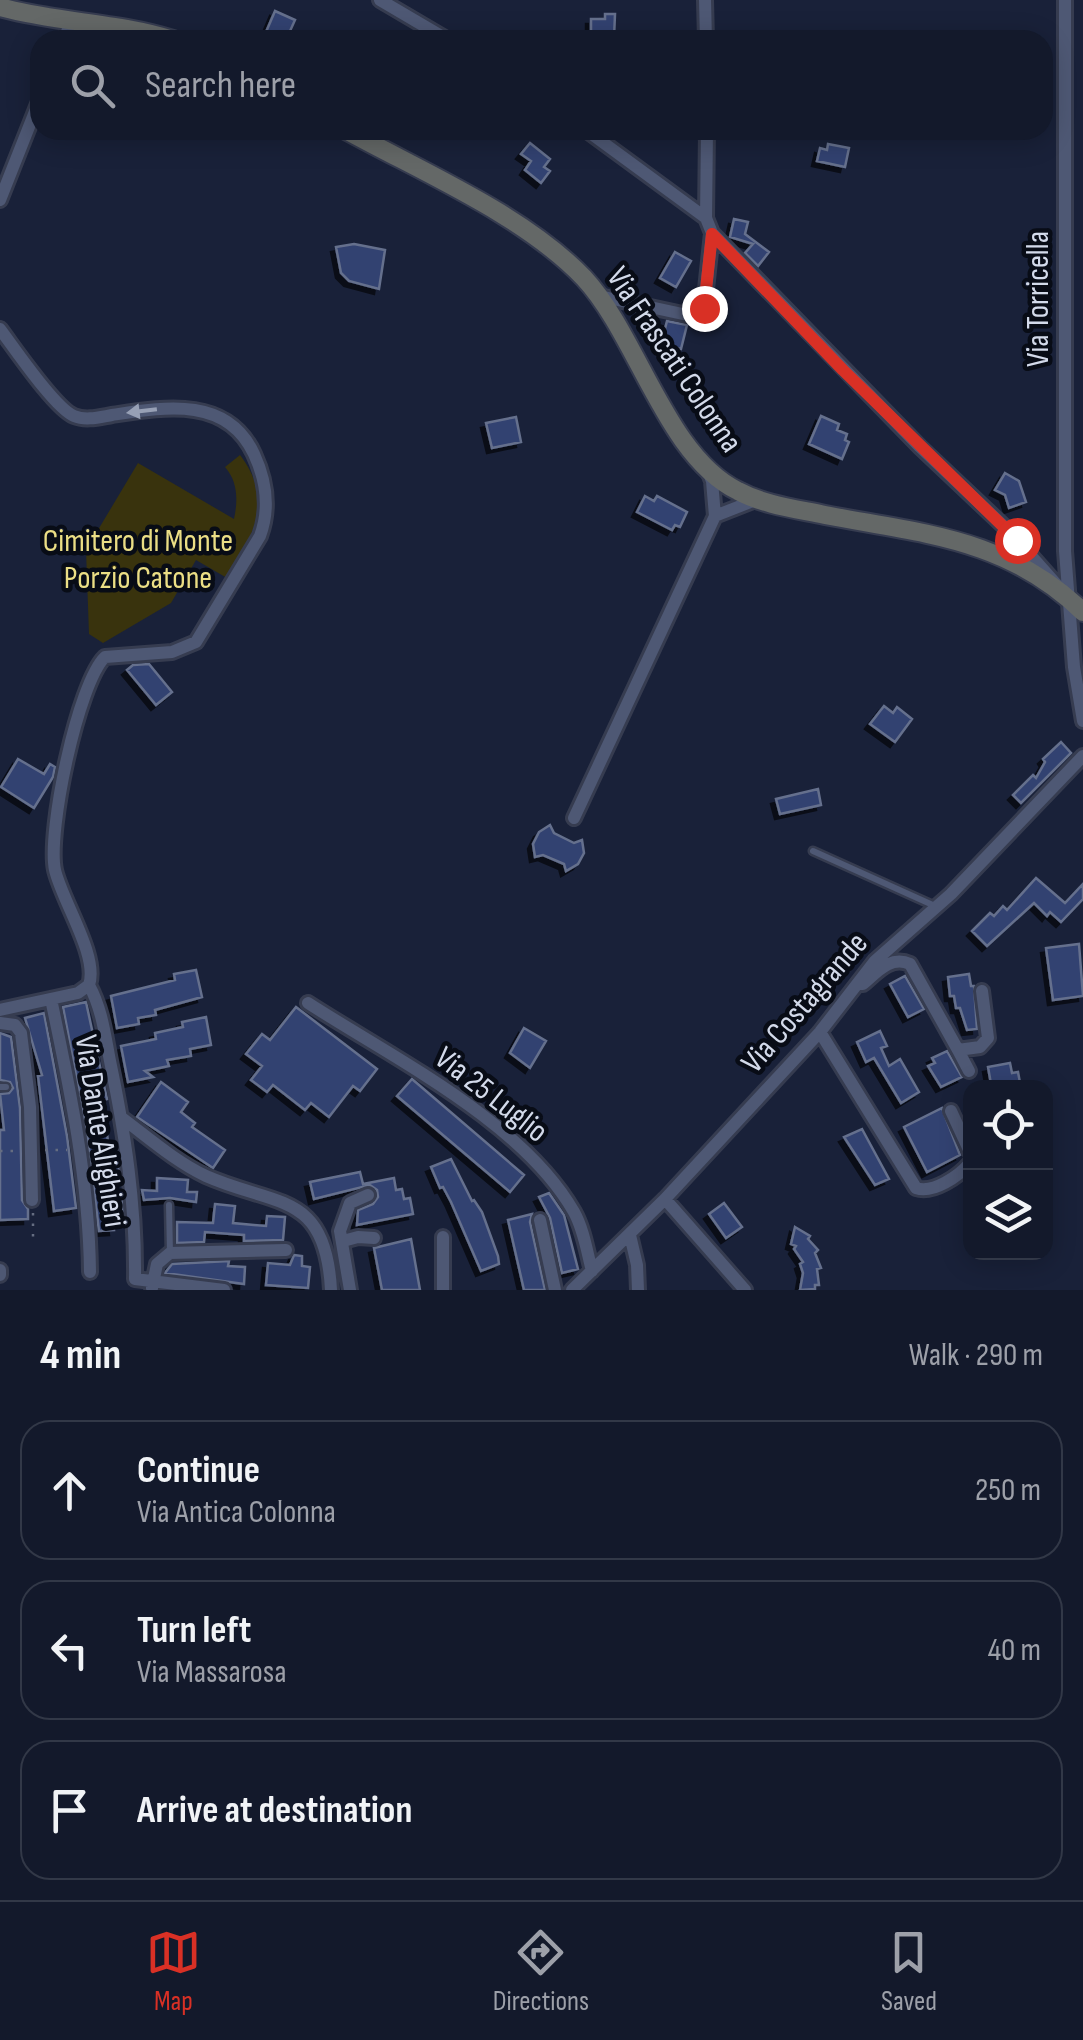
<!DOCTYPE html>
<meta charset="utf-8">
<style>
body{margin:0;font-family:"Sofia Sans Condensed",sans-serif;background:#1c2233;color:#f1f3f6}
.controls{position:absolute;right:30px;bottom:30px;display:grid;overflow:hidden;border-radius:20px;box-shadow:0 5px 25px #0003}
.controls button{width:90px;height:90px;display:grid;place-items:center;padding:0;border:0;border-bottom:2px solid #323847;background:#13192b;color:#f1f3f6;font:50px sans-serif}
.stop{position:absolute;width:30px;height:30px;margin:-22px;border:8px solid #d93025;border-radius:50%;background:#fff}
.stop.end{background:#d93025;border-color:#fff;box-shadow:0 2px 10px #0008}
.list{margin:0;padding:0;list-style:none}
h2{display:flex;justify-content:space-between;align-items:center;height:130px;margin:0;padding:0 40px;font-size:42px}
h2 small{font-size:32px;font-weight:400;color:#9da0a9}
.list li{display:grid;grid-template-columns:65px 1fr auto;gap:30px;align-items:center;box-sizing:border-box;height:140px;margin:0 20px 20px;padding:0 20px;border:2px solid #323847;border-radius:30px}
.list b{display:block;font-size:38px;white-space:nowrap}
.list p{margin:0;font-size:32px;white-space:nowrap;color:#9da0a9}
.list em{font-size:32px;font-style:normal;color:#9da0a9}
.icon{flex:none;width:55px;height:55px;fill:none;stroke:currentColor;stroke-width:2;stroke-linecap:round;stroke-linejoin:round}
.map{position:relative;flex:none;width:1083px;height:1290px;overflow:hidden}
.search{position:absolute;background:#13192b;box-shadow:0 5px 25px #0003;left:30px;right:30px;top:30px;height:110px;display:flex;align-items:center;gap:25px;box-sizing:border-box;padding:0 35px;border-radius:30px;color:#9da0a9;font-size:38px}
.sheet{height:610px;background:#13192b}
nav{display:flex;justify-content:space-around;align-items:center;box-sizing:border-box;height:140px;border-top:2px solid #323847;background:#13192b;font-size:28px;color:#9da0a9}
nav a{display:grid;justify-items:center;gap:5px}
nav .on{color:#d93025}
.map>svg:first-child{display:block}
</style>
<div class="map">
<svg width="1083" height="1290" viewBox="0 0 1083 1290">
<defs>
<filter id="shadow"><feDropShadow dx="-5" dy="5" stdDeviation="0" flood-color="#0009"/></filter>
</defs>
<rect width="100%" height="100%" fill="#192139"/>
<!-- green -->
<path fill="#39330d" d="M240,455C275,501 253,536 227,578L196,560L171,603L103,643L89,634L86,550L138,463L234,519C238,500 238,482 225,467Z"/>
<!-- building -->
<path fill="#334271" stroke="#65708d" stroke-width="2.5" filter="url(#shadow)" d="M275,11L295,20L286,40L266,32Z
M605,14H615L614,38L591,40V19H605Z
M530,143L550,159L544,167L550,171L541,183L525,170L531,161L521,154Z
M828,144L849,148L845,167L817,161L820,148L827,150Z
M734,219L748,222L745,234L769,252L758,266L745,253L753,244L730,237Z
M354,244L385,250L379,289L349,281L341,273L336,247Z
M675,252L691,261L676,287L660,278Z
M667,321L687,325L681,349L661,344Z
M821,416L839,424L837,430L847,434L845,440L849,442L842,459L809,444Z
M516,417L521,442L492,448L486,423Z
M1005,473L1019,481L1026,502L1009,508L1005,495L995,490Z
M645,496L654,501L657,496L687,512L680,527L675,525L672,530L637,512Z
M149,664L172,692L156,705L127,670L133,665Z
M884,706L893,713L897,707L912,719L895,742L870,724Z
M1061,742L1071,753L1021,803L1013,795L1033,775L1036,778L1045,762L1043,759Z
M18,759L44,774L50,764L55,767L53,777L34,808L1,787Z
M818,789L821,805L780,814L776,799Z
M550,825L554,833L574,843L582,840L584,853L578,864L566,871L564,864L543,855L535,857L533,844L539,832Z
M1036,878L1065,903L1083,884V899L1061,922L1050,912L1047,916L1034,903L987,946L972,931L990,913L994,916L1003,906L1007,910Z
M1079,944L1083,996L1053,1000L1046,948Z
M196,970L202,997L155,1010L156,1015L138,1018L139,1024L117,1028L111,996L175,980L174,974Z
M969,974L971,986H974L977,1029L967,1030L960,1008H956L954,996H950L948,977Z
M905,976L924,1009L908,1017L890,984Z
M86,1002L107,1099L103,1100L108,1142L99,1143L103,1166L118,1164L119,1170L120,1180L106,1182L110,1202L122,1201L123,1221L113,1222L114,1230L99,1231L87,1133L63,1007Z
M296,1007L377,1069L360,1091L353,1086L329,1117L311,1103L305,1110L273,1085L267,1092L251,1080L262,1066L246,1054L262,1034L270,1040Z
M44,1013L67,1136L76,1208L54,1211L38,1076L42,1075L25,1018Z
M206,1017L211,1045L190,1049L191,1056L167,1060L169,1066L145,1071L153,1077L128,1082L121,1046L156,1039L155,1033L183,1027L182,1022Z
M524,1028L546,1041L530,1068L510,1053Z
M880,1031L887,1046L881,1048L889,1066L900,1059L919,1092L901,1103L874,1058L866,1062L857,1042Z
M0,1033L11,1037L20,1108L22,1200L28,1209V1219L0,1220V1130H4L0,1094L9,1093L13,1088L10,1082L0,1080Z
M947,1051L962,1077L941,1087L928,1066L935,1063L932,1058Z
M1010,1063L1012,1073L1018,1072L1021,1088H997L996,1083L991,1084L988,1067Z
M412,1079L524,1175L510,1192L397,1096Z
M161,1082L188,1102L181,1112L195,1123L192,1127L225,1150L213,1168L137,1117Z
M942,1108L960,1155L927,1172L904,1127Z
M862,1129L889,1179L875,1185L844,1137Z
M451,1159L472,1201L474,1200L482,1212L498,1256L499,1264L481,1271L451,1202L443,1187L440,1188L431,1167Z
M360,1172L363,1184L394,1178L396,1190L402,1189L404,1199L410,1198L413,1214L357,1225L358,1210L373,1204L378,1197L377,1190L370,1185L314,1199L310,1182Z
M157,1178L188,1180L187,1192H197L196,1202L170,1198L144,1200L142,1190L157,1191Z
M549,1193L564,1215L578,1269L562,1273L550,1218L539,1197Z
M724,1203L742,1227L726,1238L709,1214Z
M215,1204L235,1206L233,1223L266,1226L267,1216L285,1217L283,1240L244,1241V1235L205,1232L204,1242L177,1243V1222L213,1223Z
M532,1214L530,1222L545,1290H524L508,1220Z
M795,1227L810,1236L808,1239L818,1250L815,1253L821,1268L817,1269L819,1285H815V1289L800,1290L803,1273L800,1264L803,1262L794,1249L796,1246L791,1244Z
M411,1239L420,1290H382L374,1248Z
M294,1255L302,1256V1266L310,1267L308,1288L266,1285L268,1263L290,1265Z
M229,1261L228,1266L245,1267L244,1284L165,1273L172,1264Z"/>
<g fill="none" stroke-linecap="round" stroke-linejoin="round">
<defs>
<path id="lane" d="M813,851L935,906
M0,1087H6
M169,1205L170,1253"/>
<path id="street" d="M380,0L448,40
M705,0L706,40
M1065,0V551L1074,667L1083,721
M64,40L71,21
M586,130L706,218
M0,200L40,99
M712,233L920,447L1010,532L1057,585
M599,296L692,316L704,308L712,233L706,218L707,130
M0,329C15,349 55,408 74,416C86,421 100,417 112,415C165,407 227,396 254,454C266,480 270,509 260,536L196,642L172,652L105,657C78,683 47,832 55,870C62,901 99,956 89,985
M715,516L758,499
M574,818L715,516L712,481L707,468
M863,984C877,972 891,955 910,964L958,1050L980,1047L988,1038L982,991
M89,985C102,1009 105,1035 110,1061C125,1133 136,1204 135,1279L224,1290
M51,999C70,1089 89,1180 90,1272
M308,1003C393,1058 523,1122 574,1212C584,1230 587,1252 592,1271
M0,1010L78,993L89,985
M0,1023L15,1025L21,1033L30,1107L32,1200
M820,1032L916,1188C933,1194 959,1176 970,1163
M958,1050L969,1071
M951,1111L970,1152
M122,1118C149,1138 176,1162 206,1176C276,1207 326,1191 331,1290
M665,1199L745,1290
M540,1220L555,1290
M630,1235L637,1265L638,1290
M443,1237V1290
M343,1241L358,1237L374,1238
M0,1270V1275
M152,1288L157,1264L170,1253L286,1250
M350,1290L340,1231L350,1203L368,1195
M572,1290L665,1199L820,1032L875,961L951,894L1083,756"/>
<path id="secondary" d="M0,7C57,23 117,22 173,40
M346,130C422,172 524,215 584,278C638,336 666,456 738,491C764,505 797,509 825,515C924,534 1007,538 1083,612"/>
</defs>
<!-- lane casing -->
<use href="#lane" stroke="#363c50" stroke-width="11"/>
<!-- street casing -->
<use href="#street" stroke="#363c50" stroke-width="18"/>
<!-- secondary casing -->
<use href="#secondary" stroke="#363c50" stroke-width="22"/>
<!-- path -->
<path stroke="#656d81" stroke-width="2.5" stroke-dasharray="2.5 8" stroke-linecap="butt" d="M45,1150H67
M0,1151H17
M33,1213V1237"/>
<!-- lane -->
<use href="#lane" stroke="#4e5874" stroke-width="6"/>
<!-- street -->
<use href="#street" stroke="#4e5874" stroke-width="12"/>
<!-- secondary -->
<use href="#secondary" stroke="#646867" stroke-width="18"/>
</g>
<!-- one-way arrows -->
<defs><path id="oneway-solid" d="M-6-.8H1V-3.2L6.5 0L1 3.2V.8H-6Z" transform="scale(2.5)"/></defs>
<use fill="#97a0b5" href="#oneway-solid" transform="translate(142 411) rotate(173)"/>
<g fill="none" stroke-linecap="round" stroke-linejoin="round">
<!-- route -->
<path stroke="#d93025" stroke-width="12" d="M704,308L712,234L843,370L1017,540"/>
</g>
<g text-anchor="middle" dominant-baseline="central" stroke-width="9" stroke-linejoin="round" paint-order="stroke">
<!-- street labels -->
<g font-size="32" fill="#d3daea" stroke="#080c16">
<text transform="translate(1038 299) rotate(-90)">Via Torricella</text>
<text transform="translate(674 360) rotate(56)">Via Frascati Colonna</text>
<text transform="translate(805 1003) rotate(-49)">Via Costagrande</text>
<text transform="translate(491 1095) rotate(38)">Via 25 Luglio</text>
<text transform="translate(100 1131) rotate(81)">Via Dante Alighieri</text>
</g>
<!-- park labels -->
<g font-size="32" fill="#ebde85" stroke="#080c16">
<text x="138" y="541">Cimitero di Monte<tspan x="138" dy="37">Porzio Catone</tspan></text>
</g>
</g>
</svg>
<div class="controls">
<button><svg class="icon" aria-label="locate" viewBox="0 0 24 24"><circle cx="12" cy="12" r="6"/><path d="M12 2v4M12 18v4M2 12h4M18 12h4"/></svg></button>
<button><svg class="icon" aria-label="layers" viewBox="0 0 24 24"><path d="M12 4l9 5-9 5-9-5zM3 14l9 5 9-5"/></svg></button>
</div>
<div class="stop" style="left:1017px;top:540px"></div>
<div class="stop end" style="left:704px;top:308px"></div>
<div class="search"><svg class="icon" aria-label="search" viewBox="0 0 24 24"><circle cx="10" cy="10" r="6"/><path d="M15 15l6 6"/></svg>Search here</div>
</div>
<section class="sheet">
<h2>4 min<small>Walk · 290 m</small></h2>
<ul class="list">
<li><svg class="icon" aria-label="ahead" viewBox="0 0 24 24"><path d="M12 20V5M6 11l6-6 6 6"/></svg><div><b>Continue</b><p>Via Antica Colonna</p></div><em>250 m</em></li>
<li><svg class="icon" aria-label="left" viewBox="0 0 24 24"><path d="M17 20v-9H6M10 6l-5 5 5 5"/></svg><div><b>Turn left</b><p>Via Massarosa</p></div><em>40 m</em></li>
<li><svg class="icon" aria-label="arrive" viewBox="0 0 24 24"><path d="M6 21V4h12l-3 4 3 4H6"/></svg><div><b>Arrive at destination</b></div></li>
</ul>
</section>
<nav>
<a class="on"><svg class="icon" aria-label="map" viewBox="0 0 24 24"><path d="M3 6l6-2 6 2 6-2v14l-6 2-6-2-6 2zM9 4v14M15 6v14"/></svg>Map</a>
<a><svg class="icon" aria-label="directions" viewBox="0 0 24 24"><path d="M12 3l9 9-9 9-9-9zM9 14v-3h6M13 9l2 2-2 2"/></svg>Directions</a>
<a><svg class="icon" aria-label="saved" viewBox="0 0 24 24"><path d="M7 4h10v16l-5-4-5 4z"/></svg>Saved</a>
</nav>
